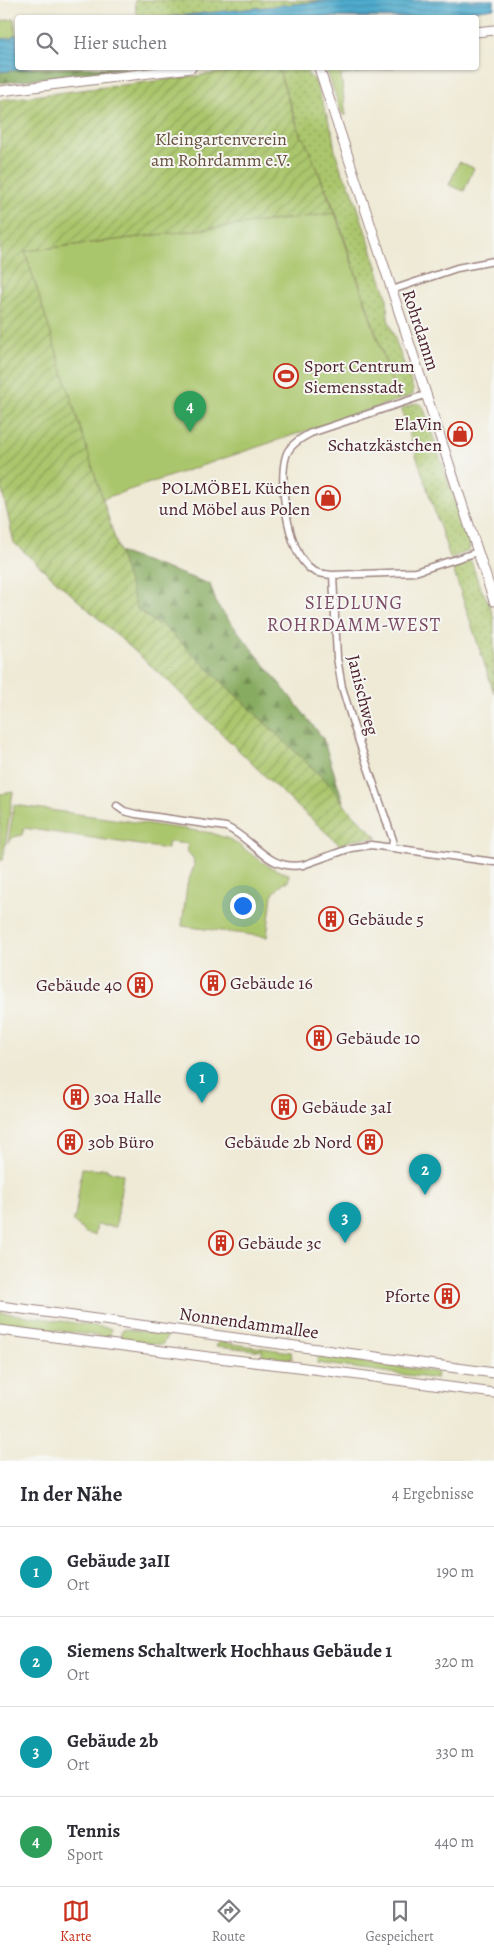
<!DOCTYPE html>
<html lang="de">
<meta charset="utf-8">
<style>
body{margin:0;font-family:Alegreya,serif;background:#f7f7f7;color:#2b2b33}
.you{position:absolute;left:242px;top:905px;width:18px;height:18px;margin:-12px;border:4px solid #fff;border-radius:50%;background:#1a73e8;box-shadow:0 0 0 8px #1a73e833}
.badge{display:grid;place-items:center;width:32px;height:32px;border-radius:50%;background:#c8321e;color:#fff;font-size:16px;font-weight:700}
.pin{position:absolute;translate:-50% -41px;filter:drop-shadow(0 1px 2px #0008)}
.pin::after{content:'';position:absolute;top:26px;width:18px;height:15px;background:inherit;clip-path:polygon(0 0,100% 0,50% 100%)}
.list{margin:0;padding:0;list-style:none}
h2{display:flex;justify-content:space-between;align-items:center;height:65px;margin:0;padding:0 20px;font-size:21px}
h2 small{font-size:16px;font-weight:400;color:#7c7c81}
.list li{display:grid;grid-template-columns:32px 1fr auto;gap:15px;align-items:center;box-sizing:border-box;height:90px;padding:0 20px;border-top:1px solid #e1e1e2}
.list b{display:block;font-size:19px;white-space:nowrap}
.list p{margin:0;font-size:16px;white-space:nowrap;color:#7c7c81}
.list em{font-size:16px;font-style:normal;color:#7c7c81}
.icon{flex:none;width:28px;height:28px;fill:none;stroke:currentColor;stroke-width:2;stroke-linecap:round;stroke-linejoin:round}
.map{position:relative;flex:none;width:494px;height:1461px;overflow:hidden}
.search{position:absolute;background:#fff;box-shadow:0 1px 4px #0004;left:15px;right:15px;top:15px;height:55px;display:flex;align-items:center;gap:12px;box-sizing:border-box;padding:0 18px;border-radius:5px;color:#7c7c81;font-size:19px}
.sheet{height:425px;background:#fff}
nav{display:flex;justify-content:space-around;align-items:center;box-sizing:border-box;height:70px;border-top:1px solid #e1e1e2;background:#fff;font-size:14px;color:#7c7c81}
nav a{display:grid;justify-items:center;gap:2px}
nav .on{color:#c8321e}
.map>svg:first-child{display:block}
</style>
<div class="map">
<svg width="494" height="1461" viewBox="0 0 494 1461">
<defs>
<pattern id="forest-firs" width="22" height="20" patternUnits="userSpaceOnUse" patternTransform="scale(1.25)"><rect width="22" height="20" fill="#87ab60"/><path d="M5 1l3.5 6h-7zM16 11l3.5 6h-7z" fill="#708b4f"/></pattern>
<pattern id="park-dots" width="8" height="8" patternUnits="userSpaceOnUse" patternTransform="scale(1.25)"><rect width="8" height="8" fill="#aac66c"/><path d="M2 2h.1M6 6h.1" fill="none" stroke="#8ca059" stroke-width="1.8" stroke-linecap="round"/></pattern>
<pattern id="garden-furrows" width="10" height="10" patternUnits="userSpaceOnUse" patternTransform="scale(1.25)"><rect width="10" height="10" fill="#aac66c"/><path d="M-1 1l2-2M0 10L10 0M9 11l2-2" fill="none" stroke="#8ca059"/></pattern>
<pattern id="water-rules" width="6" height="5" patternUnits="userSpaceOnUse" patternTransform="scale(1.25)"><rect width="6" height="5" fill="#4eaacc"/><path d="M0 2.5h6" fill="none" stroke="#438aa6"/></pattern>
</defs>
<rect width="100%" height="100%" fill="#f6f6f2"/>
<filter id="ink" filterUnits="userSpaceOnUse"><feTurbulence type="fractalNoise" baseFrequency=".02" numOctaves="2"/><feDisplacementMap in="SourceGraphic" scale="10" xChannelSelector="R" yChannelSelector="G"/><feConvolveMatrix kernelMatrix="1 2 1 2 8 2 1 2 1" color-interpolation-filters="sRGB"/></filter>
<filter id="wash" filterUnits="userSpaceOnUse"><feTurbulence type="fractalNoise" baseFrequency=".0096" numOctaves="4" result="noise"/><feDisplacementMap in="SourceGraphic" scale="20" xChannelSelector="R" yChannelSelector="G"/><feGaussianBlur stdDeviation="1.12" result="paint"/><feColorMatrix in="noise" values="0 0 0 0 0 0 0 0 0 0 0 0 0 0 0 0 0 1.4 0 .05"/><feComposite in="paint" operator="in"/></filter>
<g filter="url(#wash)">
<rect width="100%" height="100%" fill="#efead6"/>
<!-- grass -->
<path fill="#aac66c" stroke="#7a724c" d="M14,19L16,35L12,38L0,39V21Z
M326,68H394L341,75L346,116L342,114Z
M459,162L474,168L464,191L449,185Z
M335,213L398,400L102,499L25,251Z
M13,792L3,860L0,861V794Z
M14,805L212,833C218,836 225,837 231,840C251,852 266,869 289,874L288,882H284L272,895L267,937L182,926L187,885L194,866L193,858L187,851L188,844L169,842L167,849L24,828L22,835L14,837L8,843Z
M82,1168L100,1170L101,1168L107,1169V1171L123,1174L116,1227L97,1225L95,1235L85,1233L73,1220L75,1217Z
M0,1312L109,1328L111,1329L110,1336L107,1337L0,1323Z
M124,1329L168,1335L162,1345L122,1339L121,1331Z
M219,1342L291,1352L292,1358L290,1359L261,1356L263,1351L216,1346Z
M318,1356L437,1372L436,1379L317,1363Z"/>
<!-- forest -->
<path fill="url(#forest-firs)" stroke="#686546" d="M33,68H125L0,83V72Z
M119,552L210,584L217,605L323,738L344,804L331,786L160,623L158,625L137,609Z"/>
<!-- park -->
<path fill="url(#park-dots)" stroke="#7a724c" d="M135,0H333L166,18L139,17L136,12Z
M278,68H306L308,75L315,80L332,131L335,151L342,172L352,190L387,297L388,319L413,389V395L398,400L336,213L304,138H302Z
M417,403L423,406L470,547L469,551L450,558L401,409Z
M471,561L479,585L488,601L494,618V693L452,566Z"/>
<!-- garden -->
<path fill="url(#garden-furrows)" stroke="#7a724c" d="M260,68H278L301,138H304L335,213L25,251L137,609L158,625L160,623L331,786L346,807L378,838L356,839L340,845L276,787L168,681L14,543L0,481V100Z"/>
<!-- water -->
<path fill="url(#water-rules)" stroke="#4c647c" d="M333,0H494V8L422,18L166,17Z
M14,35H17L18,68H33L0,72V39L12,38Z"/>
</g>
<g filter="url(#ink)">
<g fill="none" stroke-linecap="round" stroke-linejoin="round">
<defs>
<path id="street" d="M392,290L457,268L494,261
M425,395L311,433C301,438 289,445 286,456C278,482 288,549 308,567C315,574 323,574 333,575L415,572L478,552
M333,575L337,658L342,687L354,727L393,840L392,847
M117,806L124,811L136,814L226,827C255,840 267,871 303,865L351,848L371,845L494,862"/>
<path id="secondary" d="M476,32L494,30
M319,68L494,601
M0,91L191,68
M0,1306L494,1373
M0,1330L209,1357L298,1367L494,1393"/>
</defs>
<!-- street casing -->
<use href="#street" stroke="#9c8480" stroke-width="9"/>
<!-- secondary casing -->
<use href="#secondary" stroke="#9c8480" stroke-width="11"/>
<!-- street -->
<use href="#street" stroke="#fff" stroke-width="6"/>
<!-- secondary -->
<use href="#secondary" stroke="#fff" stroke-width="9"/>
</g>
</g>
<!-- icons -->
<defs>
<symbol id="stadium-ring" viewBox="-11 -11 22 22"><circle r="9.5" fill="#f6f6f2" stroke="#c8321e" stroke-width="1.5"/><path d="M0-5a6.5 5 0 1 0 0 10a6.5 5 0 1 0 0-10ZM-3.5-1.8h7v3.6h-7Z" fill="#c8321e"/></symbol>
<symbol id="shop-ring" viewBox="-11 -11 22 22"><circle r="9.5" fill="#f6f6f2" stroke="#c8321e" stroke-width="1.5"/><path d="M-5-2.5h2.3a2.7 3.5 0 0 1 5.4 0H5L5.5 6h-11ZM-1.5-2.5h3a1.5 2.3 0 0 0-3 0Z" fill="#c8321e"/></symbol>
<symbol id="building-ring" viewBox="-11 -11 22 22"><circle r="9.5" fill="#f6f6f2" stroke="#c8321e" stroke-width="1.5"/><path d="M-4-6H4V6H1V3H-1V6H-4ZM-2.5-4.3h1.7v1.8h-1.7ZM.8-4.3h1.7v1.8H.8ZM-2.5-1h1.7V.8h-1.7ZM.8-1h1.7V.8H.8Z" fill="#c8321e"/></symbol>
</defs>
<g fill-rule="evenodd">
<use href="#stadium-ring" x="272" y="362" width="28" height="28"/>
<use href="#shop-ring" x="446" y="420" width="28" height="28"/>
<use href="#shop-ring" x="314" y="484" width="28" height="28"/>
<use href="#building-ring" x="317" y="905" width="28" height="28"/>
<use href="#building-ring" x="199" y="969" width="28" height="28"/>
<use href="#building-ring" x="126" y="971" width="28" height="28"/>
<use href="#building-ring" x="305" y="1024" width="28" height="28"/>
<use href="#building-ring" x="62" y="1083" width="28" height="28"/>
<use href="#building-ring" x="270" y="1093" width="28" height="28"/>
<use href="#building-ring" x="56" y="1128" width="28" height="28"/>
<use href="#building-ring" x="356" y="1128" width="28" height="28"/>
<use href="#building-ring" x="207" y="1229" width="28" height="28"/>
<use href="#building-ring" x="433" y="1282" width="28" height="28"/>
</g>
<g text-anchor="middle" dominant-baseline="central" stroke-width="4" stroke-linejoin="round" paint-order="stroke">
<!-- park labels -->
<g font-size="18" fill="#67513e" stroke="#f6f6f2">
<text x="221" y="139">Kleingartenverein<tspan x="221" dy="21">am Rohrdamm e.V.</tspan></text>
</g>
<!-- street labels -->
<g font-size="18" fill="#4a1f2b" stroke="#f6f6f2">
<text transform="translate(421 330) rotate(72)">Rohrdamm</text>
<text transform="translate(363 695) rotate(76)">Janischweg</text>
<text transform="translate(249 1323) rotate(8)">Nonnendammallee</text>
</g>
<!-- poi labels -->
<g font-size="18" fill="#4a1f2b" stroke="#f6f6f2" text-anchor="start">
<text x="304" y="366">Sport Centrum<tspan x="304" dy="21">Siemensstadt</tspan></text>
<text x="442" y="424" text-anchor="end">ElaVin<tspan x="442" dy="21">Schatzkästchen</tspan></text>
<text x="310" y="488" text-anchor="end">POLMÖBEL Küchen<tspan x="310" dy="21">und Möbel aus Polen</tspan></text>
<text x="348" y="919">Gebäude 5</text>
<text x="230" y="983">Gebäude 16</text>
<text x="122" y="985" text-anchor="end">Gebäude 40</text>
<text x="336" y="1038">Gebäude 10</text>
<text x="94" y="1097">30a Halle</text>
<text x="302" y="1107">Gebäude 3aI</text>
<text x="88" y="1142">30b Büro</text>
<text x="352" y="1142" text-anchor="end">Gebäude 2b Nord</text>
<text x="238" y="1243">Gebäude 3c</text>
<text x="430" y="1296" text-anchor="end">Pforte</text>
</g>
<!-- neighbourhood labels -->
<g font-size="19" letter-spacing="1" fill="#7b4b65" stroke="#f6f6f2">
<text x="354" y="603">SIEDLUNG<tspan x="354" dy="22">ROHRDAMM-WEST</tspan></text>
</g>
</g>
</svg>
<div class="you"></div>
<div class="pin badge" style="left:202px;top:1103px;background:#0f9aa8">1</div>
<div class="pin badge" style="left:425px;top:1195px;background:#0f9aa8">2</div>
<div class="pin badge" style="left:345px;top:1243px;background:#0f9aa8">3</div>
<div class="pin badge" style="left:190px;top:432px;background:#2e9e5b">4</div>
<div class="search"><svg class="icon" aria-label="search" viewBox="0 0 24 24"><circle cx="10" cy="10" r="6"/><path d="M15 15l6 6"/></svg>Hier suchen</div>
</div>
<section class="sheet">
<h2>In der Nähe<small>4 Ergebnisse</small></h2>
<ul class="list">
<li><span class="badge" style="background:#0f9aa8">1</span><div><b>Gebäude 3aII</b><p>Ort</p></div><em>190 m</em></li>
<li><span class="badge" style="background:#0f9aa8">2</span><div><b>Siemens Schaltwerk Hochhaus Gebäude 1</b><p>Ort</p></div><em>320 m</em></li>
<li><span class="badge" style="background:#0f9aa8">3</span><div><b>Gebäude 2b</b><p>Ort</p></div><em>330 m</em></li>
<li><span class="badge" style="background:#2e9e5b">4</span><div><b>Tennis</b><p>Sport</p></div><em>440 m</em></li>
</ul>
</section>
<nav>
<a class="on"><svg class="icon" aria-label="map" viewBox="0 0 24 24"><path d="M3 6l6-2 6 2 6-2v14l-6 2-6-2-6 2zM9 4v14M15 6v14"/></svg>Karte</a>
<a><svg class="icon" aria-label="directions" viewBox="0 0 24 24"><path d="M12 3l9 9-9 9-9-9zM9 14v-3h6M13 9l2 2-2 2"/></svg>Route</a>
<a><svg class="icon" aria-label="saved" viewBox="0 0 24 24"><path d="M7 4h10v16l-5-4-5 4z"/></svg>Gespeichert</a>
</nav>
